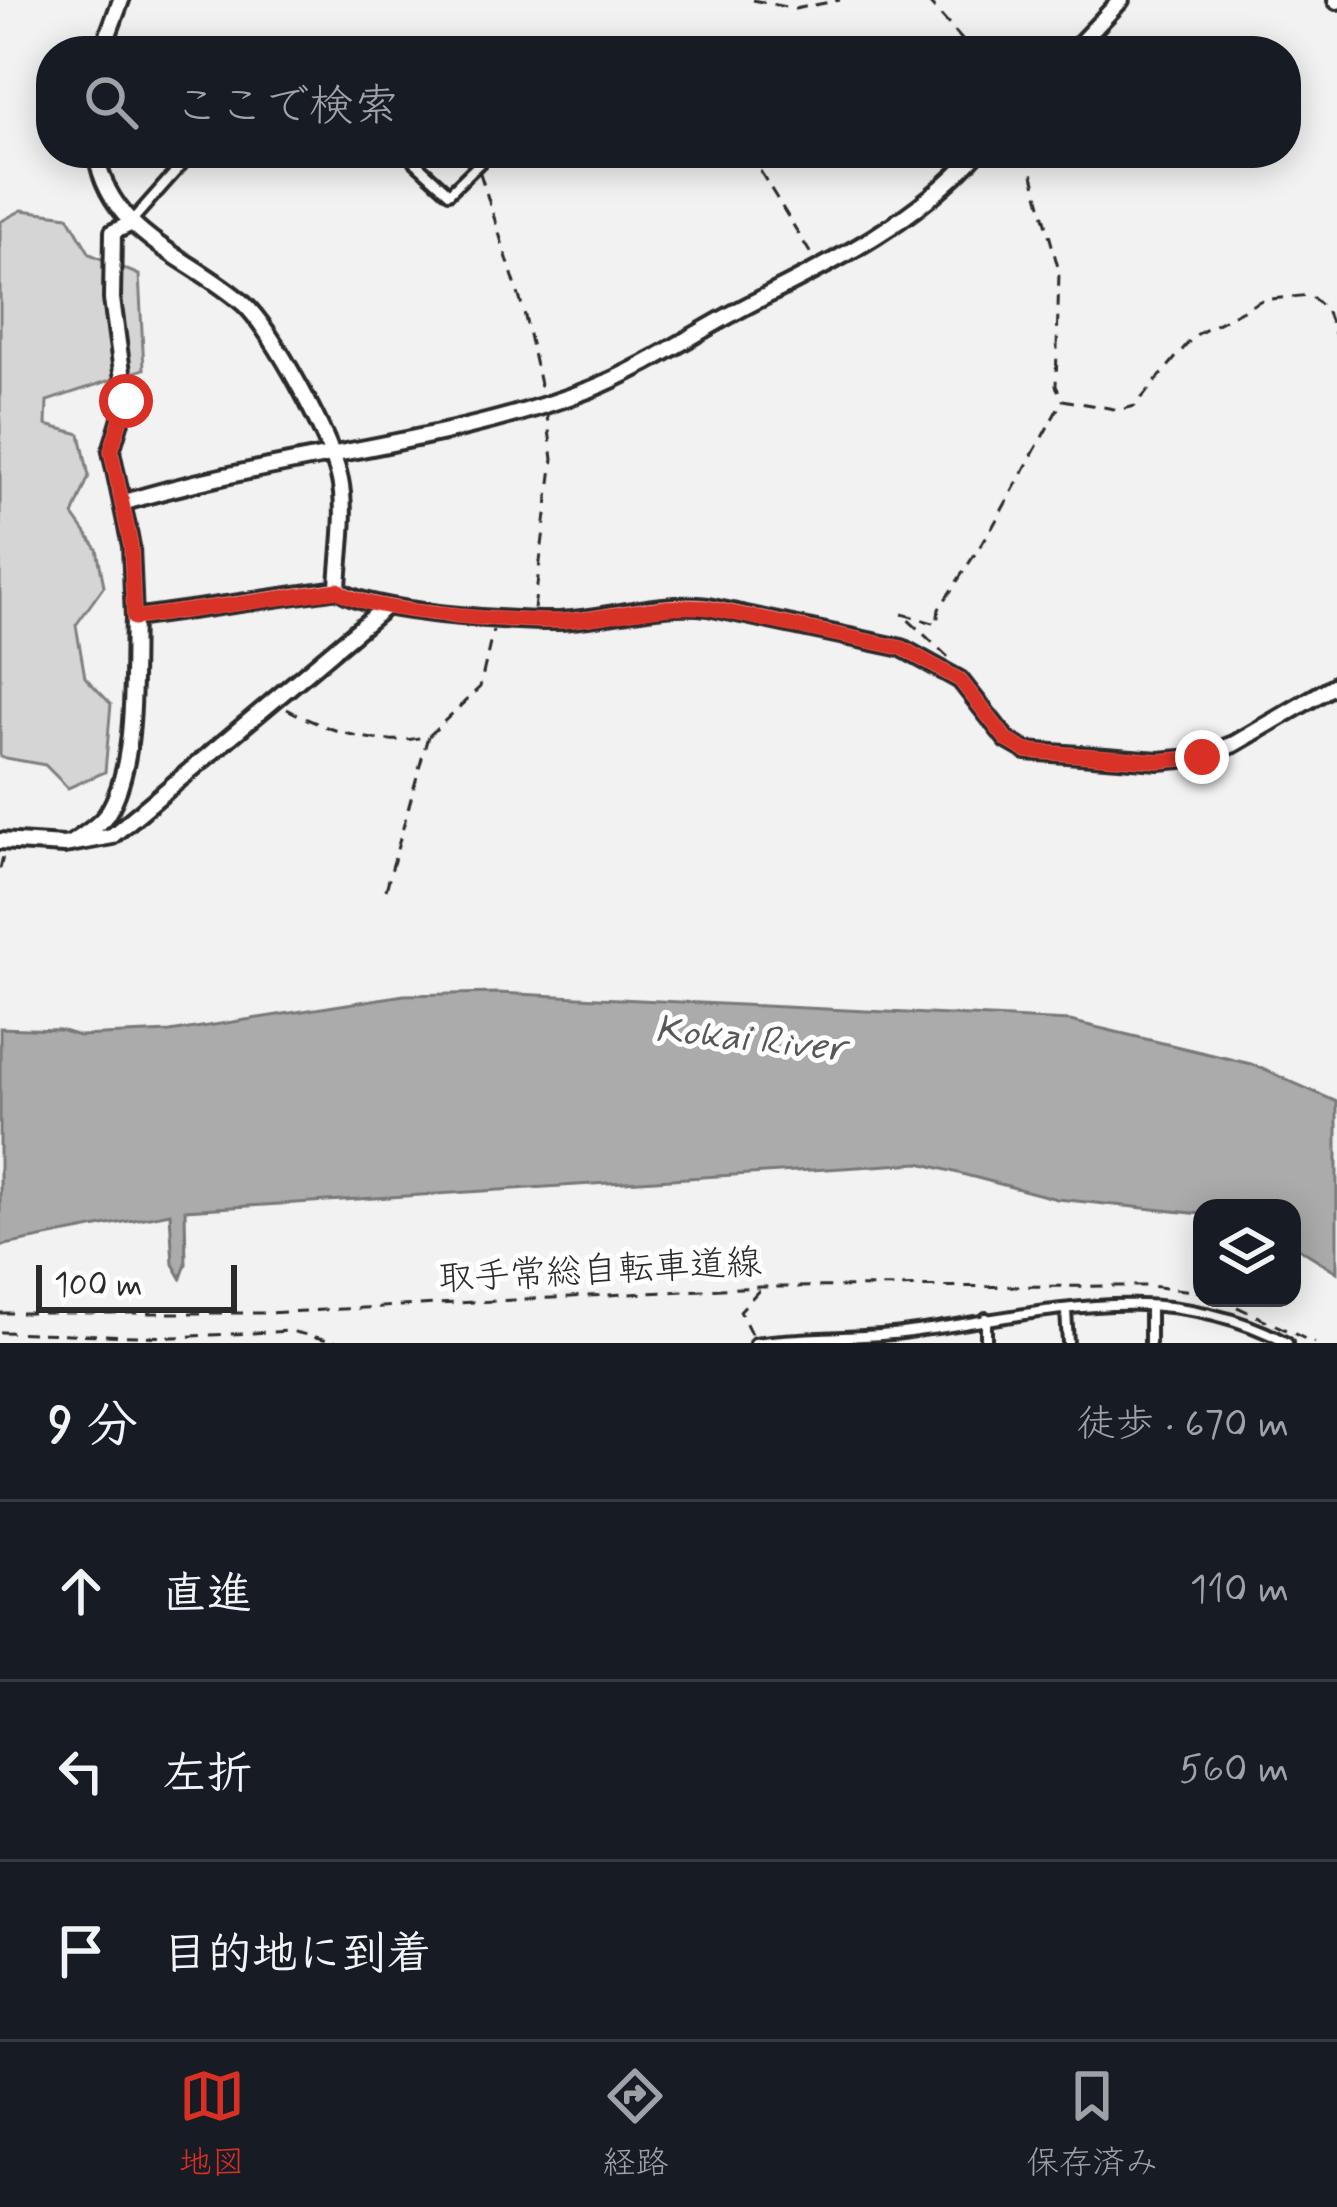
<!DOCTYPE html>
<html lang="ja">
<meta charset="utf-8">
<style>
body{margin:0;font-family:Mynerve,"Klee One",sans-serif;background:#242831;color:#f1f3f6}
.controls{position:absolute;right:36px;bottom:36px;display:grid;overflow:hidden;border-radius:24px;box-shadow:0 6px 30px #0003}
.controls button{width:108px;height:108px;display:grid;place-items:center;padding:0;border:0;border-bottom:3px solid #363941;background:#171b24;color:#f1f3f6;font:60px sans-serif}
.scale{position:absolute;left:36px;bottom:30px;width:201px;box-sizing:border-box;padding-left:12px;border:6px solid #2b2b2b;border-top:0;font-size:33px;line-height:42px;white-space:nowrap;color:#2b2b2b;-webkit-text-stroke:9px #fff;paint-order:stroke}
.stop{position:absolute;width:36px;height:36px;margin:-27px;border:9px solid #d93025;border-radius:50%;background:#fff}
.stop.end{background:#d93025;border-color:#fff;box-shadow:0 3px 12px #0008}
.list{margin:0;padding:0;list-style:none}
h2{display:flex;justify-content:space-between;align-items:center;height:156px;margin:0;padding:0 48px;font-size:51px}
h2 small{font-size:39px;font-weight:400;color:#9ea1a6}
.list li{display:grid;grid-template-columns:78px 1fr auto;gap:36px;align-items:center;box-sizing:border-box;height:180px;padding:0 48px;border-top:3px solid #363941}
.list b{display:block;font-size:45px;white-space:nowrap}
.list em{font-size:39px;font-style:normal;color:#9ea1a6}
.icon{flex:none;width:66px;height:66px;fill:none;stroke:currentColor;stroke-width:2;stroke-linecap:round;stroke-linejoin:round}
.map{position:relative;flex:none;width:1337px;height:1343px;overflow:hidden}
.search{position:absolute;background:#171b24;box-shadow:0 6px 30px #0003;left:36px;right:36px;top:36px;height:132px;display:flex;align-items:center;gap:30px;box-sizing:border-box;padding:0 42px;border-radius:48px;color:#9ea1a6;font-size:45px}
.sheet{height:696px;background:#171b24}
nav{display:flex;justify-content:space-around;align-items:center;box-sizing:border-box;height:168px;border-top:3px solid #363941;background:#171b24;font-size:33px;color:#9ea1a6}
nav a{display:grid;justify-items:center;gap:6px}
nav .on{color:#d93025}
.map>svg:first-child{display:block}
</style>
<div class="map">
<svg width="1337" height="1343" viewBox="0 0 1337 1343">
<rect width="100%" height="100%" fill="#f2f2f2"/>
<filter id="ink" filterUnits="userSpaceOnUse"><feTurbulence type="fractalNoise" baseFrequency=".00833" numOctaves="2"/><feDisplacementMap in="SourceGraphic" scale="24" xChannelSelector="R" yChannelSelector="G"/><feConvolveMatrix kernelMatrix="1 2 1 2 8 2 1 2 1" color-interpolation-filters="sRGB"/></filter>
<g filter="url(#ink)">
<!-- green -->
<path fill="#d5d5d5" stroke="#808080" stroke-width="3" d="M22,210L68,216L90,254L139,275L144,369L47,401L46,425L80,434L89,476L73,515L97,549L104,586L76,625L85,677L111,704L105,772L68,788L45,765L0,757V222Z"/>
<!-- water -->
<path fill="#ababab" stroke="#787878" stroke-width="3" d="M497,993L1070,1021L1251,1064L1337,1102V1272L1292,1244V1208H1202V1214L1057,1199L920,1163L185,1210L186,1264L181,1278L173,1264L170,1213L0,1246V1028L60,1030L79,1036L170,1032L404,995Z"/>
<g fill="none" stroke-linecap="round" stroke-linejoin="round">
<defs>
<path id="service" d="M405,153L449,193L490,153
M129,224L192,153
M1066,1311L1068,1343
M986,1318V1343
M755,1343C803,1336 853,1339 902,1333C1037,1316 1159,1274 1287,1343
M1150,1343V1306"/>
<path id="minor" d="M1336,0L1337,1
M102,51L121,0
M1073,51L1121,0
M96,153C110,237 187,254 244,304C273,331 332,440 340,480C347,513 339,556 338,589
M128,225L113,232L112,299L126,401L111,451L131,546L134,618L338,589C364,613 519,622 559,621C609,619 658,601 708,607L902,648L960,680L1007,740L1026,751L1159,761L1202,757L1234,744L1337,684
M122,503C275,455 441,447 591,389C649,366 703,327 760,299C838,260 918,219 977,153
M0,841L64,845L112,836L384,608
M71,844C83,835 99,826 107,814C138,766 132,673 134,618"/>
</defs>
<!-- service casing -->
<use href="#service" stroke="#2b2b2b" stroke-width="16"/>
<!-- minor casing -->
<use href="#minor" stroke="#2b2b2b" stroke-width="22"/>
<!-- path -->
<path stroke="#2b2b2b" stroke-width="3" stroke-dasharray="12 9" stroke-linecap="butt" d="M753,0L795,9L840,0
M927,0L972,51
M698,153H706
M749,153L814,259
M1027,153L1059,271L1056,386L1063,400L1120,410L1135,406L1194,336L1262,300L1310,295L1326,310L1337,339
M480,173L524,312L541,389
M534,609L553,459L547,416
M948,657L902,614L937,624L939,609L992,528L1062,401
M287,709C327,731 384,750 430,735L480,687L493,630
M0,869L3,856
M386,890L428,736
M1218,1298L1314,1343
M0,1313H267L760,1287L1149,1286L1202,1292
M0,1332L173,1337L290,1331L341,1343
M751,1334L740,1311L760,1289"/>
<!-- service -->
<use href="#service" stroke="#fff" stroke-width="8"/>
<!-- minor -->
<use href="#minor" stroke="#fff" stroke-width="14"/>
</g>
</g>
<g fill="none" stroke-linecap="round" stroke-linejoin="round" filter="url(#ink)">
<!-- route -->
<path stroke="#d93025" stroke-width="15" d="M126,401L111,451L131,546L134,618L338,590C364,613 519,622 559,621C610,619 659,602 709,608L902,648L960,680L1007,740L1026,751L1159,761L1202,757"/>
</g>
<g text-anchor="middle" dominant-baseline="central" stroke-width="10" stroke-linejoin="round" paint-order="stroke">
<!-- street labels -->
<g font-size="36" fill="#2b2b2b" stroke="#fff">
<text transform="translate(600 1272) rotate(-3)">取手常総自転車道線</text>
</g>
<!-- water labels -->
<g font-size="39" font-style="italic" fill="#585858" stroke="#fff">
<text transform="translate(750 1040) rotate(6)">Kokai River</text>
</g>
</g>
</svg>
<div class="controls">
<button><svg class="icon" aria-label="layers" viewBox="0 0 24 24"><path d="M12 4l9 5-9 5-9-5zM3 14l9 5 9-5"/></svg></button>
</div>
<div class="scale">100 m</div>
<div class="stop" style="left:126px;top:401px"></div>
<div class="stop end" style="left:1202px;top:757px"></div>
<div class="search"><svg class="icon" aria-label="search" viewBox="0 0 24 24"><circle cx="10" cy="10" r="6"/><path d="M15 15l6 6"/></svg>ここで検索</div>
</div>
<section class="sheet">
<h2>9 分<small>徒歩 · 670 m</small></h2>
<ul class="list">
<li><svg class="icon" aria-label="ahead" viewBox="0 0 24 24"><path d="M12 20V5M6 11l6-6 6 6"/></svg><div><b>直進</b></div><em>110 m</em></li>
<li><svg class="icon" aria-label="left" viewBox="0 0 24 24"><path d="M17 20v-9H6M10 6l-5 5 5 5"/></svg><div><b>左折</b></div><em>560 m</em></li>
<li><svg class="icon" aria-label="arrive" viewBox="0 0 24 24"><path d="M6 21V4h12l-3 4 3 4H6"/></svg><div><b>目的地に到着</b></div></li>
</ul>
</section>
<nav>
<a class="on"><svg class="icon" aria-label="map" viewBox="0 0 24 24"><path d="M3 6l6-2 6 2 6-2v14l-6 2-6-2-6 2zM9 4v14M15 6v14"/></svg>地図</a>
<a><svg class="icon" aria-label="directions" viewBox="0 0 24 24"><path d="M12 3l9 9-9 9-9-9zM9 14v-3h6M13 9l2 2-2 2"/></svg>経路</a>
<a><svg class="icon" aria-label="saved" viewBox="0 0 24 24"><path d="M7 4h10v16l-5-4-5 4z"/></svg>保存済み</a>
</nav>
